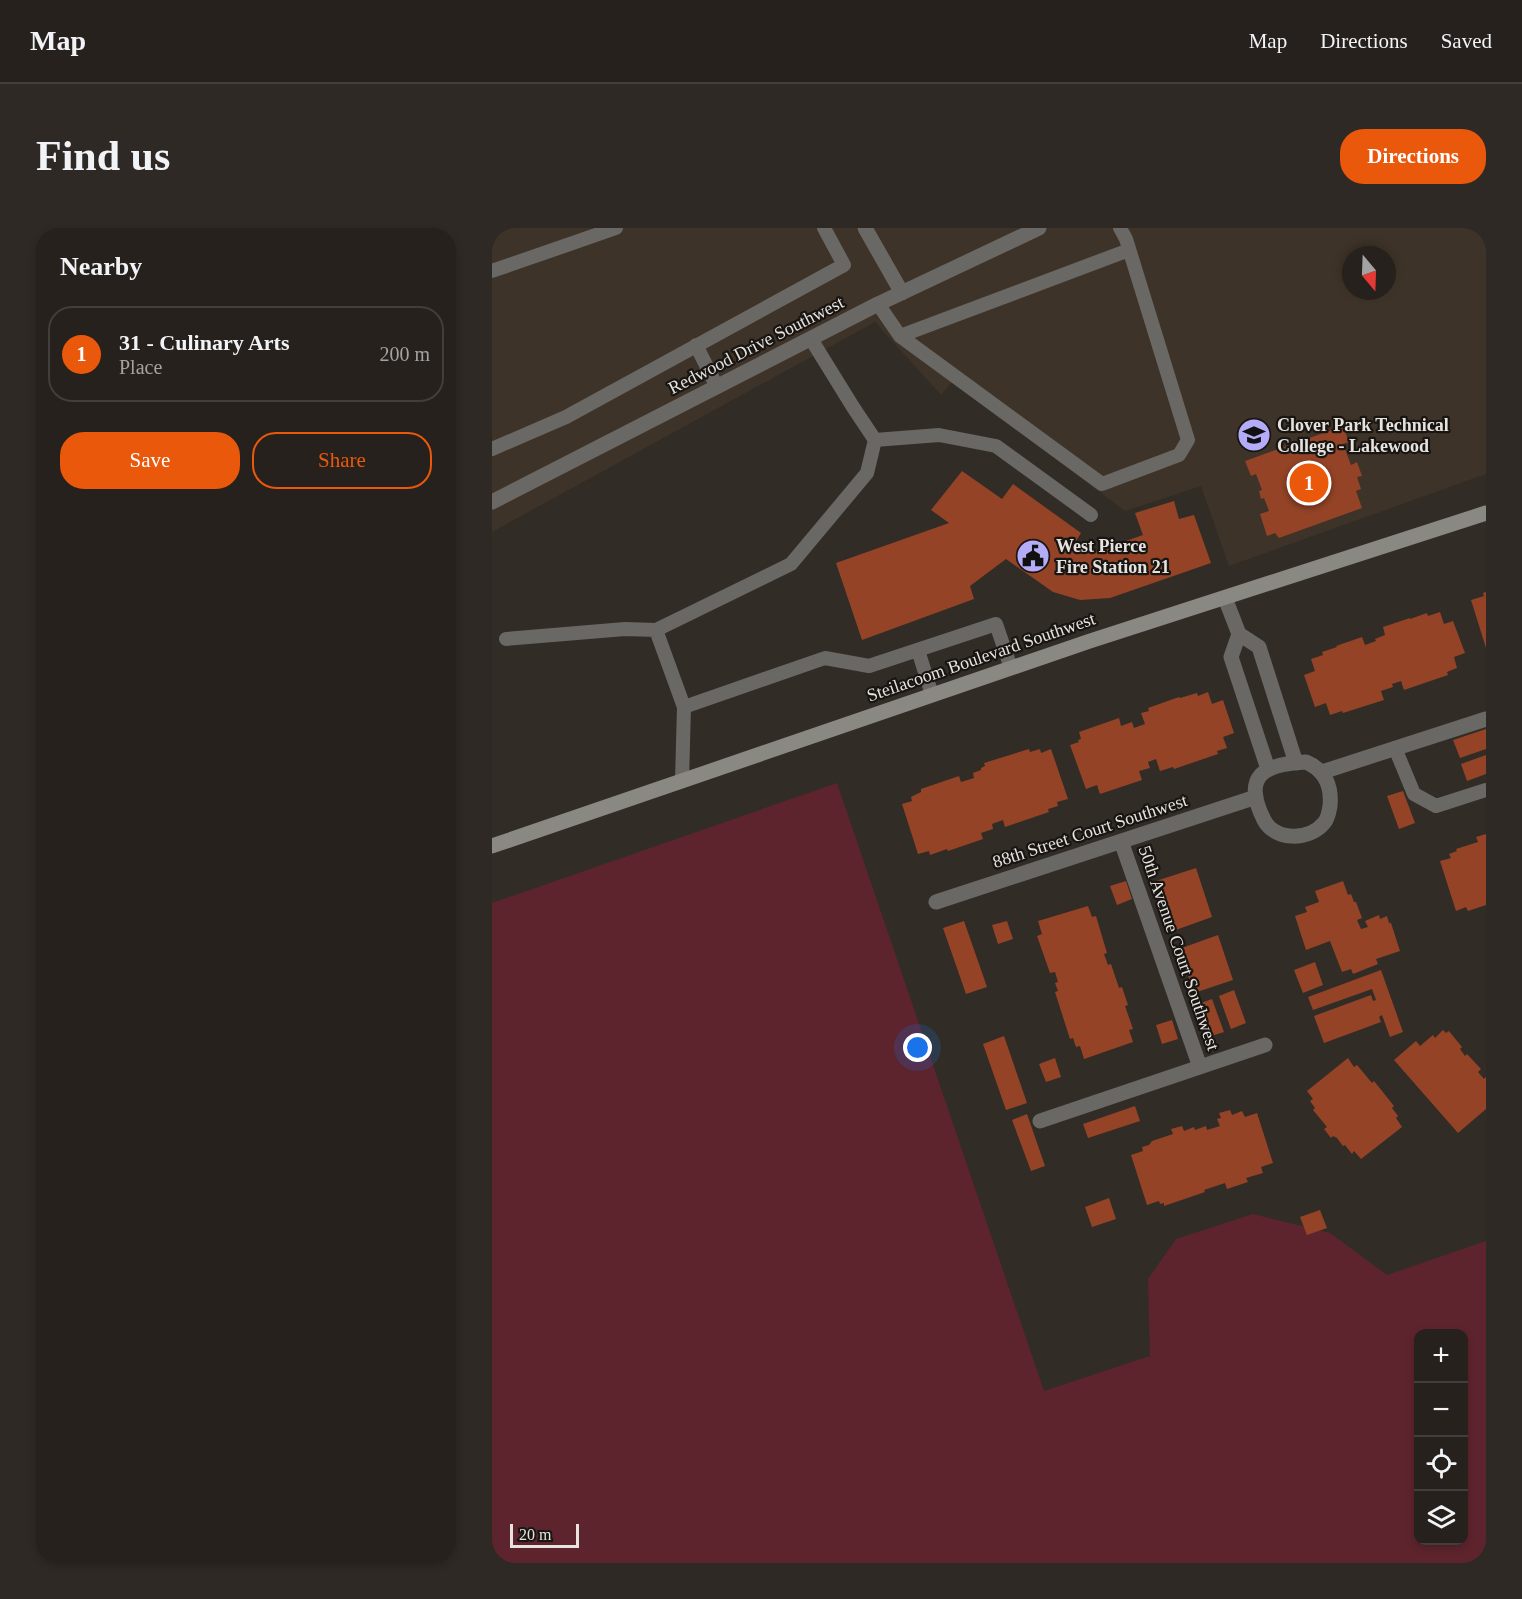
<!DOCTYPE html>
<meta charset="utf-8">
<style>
body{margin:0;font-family:"Times New Roman",serif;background:#2e2925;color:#f1f3f6}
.controls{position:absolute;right:18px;bottom:18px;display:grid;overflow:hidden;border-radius:12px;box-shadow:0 3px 9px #0003}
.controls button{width:54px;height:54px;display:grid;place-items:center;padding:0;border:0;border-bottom:2px solid #423e3b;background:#26211c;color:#f1f3f6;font:30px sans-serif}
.compass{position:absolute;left:850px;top:18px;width:54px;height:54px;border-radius:50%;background:#26211c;box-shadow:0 3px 9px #0003;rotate:161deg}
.scale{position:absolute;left:18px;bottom:15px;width:69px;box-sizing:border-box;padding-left:6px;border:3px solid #e6e2de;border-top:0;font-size:16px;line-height:21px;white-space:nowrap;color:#e6e2de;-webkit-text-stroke:4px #181512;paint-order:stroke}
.you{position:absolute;left:426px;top:820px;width:21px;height:21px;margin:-15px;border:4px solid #fff;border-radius:50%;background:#1a73e8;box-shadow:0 0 0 9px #1a73e833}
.badge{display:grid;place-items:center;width:39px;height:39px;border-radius:50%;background:#ea580c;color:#fff;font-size:20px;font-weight:700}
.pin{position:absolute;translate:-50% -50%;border:3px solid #fff;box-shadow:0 2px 6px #0006}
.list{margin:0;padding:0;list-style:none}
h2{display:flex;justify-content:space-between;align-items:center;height:78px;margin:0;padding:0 24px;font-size:26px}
h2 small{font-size:20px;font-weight:400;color:#a4a3a3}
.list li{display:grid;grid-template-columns:39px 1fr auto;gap:18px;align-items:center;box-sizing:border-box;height:96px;margin:0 12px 12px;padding:0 12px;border:2px solid #423e3b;border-radius:24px}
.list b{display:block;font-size:22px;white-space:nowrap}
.list p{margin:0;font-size:20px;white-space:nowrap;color:#a4a3a3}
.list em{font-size:20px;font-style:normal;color:#a4a3a3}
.actions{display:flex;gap:12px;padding:18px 24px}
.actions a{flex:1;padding:14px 0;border:2px solid #ea580c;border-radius:24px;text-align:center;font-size:21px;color:#ea580c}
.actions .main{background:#ea580c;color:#fff}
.icon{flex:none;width:33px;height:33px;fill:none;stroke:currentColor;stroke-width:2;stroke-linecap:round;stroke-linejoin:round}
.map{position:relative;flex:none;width:994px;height:1335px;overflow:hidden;border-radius:24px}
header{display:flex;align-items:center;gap:36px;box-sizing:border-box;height:84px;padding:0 30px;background:#26211c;border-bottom:2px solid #423e3b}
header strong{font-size:28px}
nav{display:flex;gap:33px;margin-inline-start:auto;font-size:21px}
.intro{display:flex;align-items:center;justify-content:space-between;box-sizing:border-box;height:144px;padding:0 36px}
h1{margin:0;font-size:42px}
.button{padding:15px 27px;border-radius:24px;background:#ea580c;color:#fff;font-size:21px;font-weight:700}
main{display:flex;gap:36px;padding:0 36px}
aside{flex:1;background:#26211c;border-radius:24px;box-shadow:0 3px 9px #0003}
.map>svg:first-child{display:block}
</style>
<header>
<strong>Map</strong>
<nav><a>Map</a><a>Directions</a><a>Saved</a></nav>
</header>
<div class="intro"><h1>Find us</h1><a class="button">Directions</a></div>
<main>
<aside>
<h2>Nearby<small></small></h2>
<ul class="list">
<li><span class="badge">1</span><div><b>31 - Culinary Arts</b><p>Place</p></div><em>200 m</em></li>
</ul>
<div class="actions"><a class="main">Save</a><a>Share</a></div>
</aside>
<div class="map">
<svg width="994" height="1335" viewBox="0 0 994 1335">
<rect width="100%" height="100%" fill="#322c26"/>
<!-- built -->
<path fill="#3e3328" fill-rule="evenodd" d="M0,0H994V246L737,338L709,258L633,283L460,154L449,167L383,94L0,304ZM859,27H895V63H859Z"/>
<!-- green -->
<path fill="#5e242e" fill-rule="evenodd" d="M345,555L552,1163L658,1128L656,1051L684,1011L761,986L838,1005L895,1047L994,1013V1335H0V675ZM926,1106H972V1312H926Z"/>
<!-- building -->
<path fill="#944327" d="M851,198L857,214L851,216L859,237L865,234L870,248L865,249L869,261L864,263L870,280L787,310L783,305L775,308L768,286L777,283L772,270L769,271L767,263L770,262L764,246L759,248L753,233Z
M470,243L510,271L521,256L589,305L579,321L602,324L651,307L643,285L682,273L687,291L702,287L719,335L618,370L588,372L561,364L514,331L478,358L482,371L370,412L344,335L457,295L439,282Z
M994,364V420L979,372L992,368L991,365Z
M948,384L952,396L961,393L973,425L962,429L965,440L955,444L956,447L912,462L909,453L900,456L901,459L889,463L892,472L851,485L850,483L838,487L834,475L823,479L812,447L823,443L819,431L831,427L830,424L845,419L844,418L870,409L873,417L884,413L883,411L893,407L891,399L918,390V391L935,385L936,388Z
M716,464L720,476L731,472L742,505L731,509L735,520L725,523L726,526L682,541L681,539L668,543L664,531L656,534L658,540L647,543L650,552L608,566L605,557L594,561L578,517L587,514L586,512L589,511L587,504L627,490L629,498L640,494L642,500L653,496L649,485L657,483L656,480L687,469L688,470L705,465L706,468Z
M994,501V521L968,530L961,512Z
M537,521L538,524L548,521L549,525L559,521L576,571L565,574L566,578L556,581L557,584L513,599L511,592L500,596L501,601L489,605L491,611L456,623L455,621L438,627L437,623L426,626L410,576L420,573L419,569L429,564V561L467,548L469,554L482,550L481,545L489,542V540L493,538L492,535Z
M994,527V546L975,553L969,536Z
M911,563L923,595L907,601L895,568Z
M994,606V677L976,683L974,679L964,683L948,633L959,630L957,626L965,623L964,621L986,614L984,609Z
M704,640L720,689L681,703L664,653Z
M634,653L640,671L625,677L618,658Z
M851,653L856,667L859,666L862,674H864L870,690L865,692L869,701L876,699L873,693L887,687L888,691L895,688L897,695H899L908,723L884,731L886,736L861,746L859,741L850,744L838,713L814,722L803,688L815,684L813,679L827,674L823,663Z
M596,678L600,689L604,688L615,725L612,726L616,737L619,736L627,760L630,759L636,777L633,778L641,801L637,802L641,814L592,831L588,818L584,819L581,810L578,811L563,764L566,763L563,755L566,754L563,744L558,745L545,708L550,706L546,693Z
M472,693L495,759L474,766L451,700Z
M515,693L521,711L506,716L500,697Z
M726,707L741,752L702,765L687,721Z
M823,734L831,757L811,765L802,742Z
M889,742L911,804L898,809L890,787L887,789L889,794L832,815L822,788L879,767L881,773L884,772L880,761L821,782L816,769Z
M742,762L754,795L739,801L727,768Z
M720,771L732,804L716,809L704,777Z
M680,792L686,811L670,816L664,797Z
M951,802L954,805L957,803L970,819L968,821L973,828L975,826L989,841L986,844L992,851L994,849V881L966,905L902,832L924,813L928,818L941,807L943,810Z
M512,808L535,875L514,882L491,816Z
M563,830L569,849L554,854L547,836Z
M856,830L862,839L865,837L880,855L882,853L902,878L900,880L906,888L904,890L910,899L869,931L862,923L860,926L853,917L851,918L845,910L841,908L839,910L832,901L835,899L821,882L823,880L818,873L821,871L815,863Z
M643,878L648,893L596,910L591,896Z
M738,882L740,887L750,883L753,889L765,885L781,935L769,939L771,945L754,950L756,954L735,961L733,955L712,962L713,964L672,978V975L668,976L667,973L655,977L639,927L651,923L650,919L657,917L660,913L681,906L679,901L690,898L692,903L702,899L703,902L714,898L715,902L728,898L725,891L729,890L727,885Z
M535,886L553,938L539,943L520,892Z
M617,970L624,991L600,999L593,979Z
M828,982L835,1000L815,1007L808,989Z"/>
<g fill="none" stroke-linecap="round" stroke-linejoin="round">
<!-- service -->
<path stroke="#696864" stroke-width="14" d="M0,43L124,0
M386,76L408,108L610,256L687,227L696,212L634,11L628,0
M408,108L637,22
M204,117L225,159
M383,212L447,207L504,218L599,287
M0,221L74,189L352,37L332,0
M164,402L192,479L190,553
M14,411L133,401L164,402L299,336L375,245L383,212L361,179L319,111
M426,422L440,467
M192,479L333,430L377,438L504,396L519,440
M903,520L922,566L944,578L994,562"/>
<!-- minor -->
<path stroke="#696864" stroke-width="15" d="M373,0L410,65
M0,274L386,76L547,0
M733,370L747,406L767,419L804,535
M747,406L739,429L776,541
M814,534C833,542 840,558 838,578C837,584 836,591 832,595C817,613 783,613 772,592C750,548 771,536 814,534Z
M830,544L994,491
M629,613L708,839
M444,674L764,569
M548,893L773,817"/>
<!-- secondary -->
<path stroke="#8a8882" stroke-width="15" d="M0,618L598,413L994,285"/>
</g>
<!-- icons -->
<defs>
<symbol id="university-disc" viewBox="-11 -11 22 22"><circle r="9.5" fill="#b4acf9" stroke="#181512"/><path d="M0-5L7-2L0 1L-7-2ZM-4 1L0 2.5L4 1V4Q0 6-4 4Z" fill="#111"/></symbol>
<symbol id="civic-disc" viewBox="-11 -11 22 22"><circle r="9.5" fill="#b4acf9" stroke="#181512"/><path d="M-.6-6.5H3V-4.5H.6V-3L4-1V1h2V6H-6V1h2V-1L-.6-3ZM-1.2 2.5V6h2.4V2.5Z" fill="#111"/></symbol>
</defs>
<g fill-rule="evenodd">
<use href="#university-disc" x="743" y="188" width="38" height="38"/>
<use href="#civic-disc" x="522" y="309" width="38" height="38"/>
</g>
<g text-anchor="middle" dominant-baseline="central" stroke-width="4.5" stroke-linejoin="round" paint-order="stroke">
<!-- street labels -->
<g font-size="18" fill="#e6e2de" stroke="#181512">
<text transform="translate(264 117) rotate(-27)">Redwood Drive Southwest</text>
<text transform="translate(489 429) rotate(-19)">Steilacoom Boulevard Southwest</text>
<text transform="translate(598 603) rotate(-18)">88th Street Court Southwest</text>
<text transform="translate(687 720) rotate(71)">50th Avenue Court Southwest</text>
</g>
<!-- poi labels -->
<g font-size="18" font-weight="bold" fill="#e6e2de" stroke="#181512" text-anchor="start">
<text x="785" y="197">Clover Park Technical<tspan x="785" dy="21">College - Lakewood</tspan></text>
<text x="564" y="318">West Pierce<tspan x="564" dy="21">Fire Station 21</tspan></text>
</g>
</g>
</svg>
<div class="controls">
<button>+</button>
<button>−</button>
<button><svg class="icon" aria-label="locate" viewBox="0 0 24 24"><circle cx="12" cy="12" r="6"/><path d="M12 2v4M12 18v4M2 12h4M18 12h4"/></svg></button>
<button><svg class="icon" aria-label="layers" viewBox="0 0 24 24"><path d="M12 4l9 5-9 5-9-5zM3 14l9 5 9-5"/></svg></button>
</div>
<svg class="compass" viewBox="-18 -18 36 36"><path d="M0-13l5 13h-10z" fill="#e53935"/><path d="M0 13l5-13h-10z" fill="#a4a3a3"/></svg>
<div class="scale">20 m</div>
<div class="you"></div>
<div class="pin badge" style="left:817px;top:255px">1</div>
</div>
</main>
